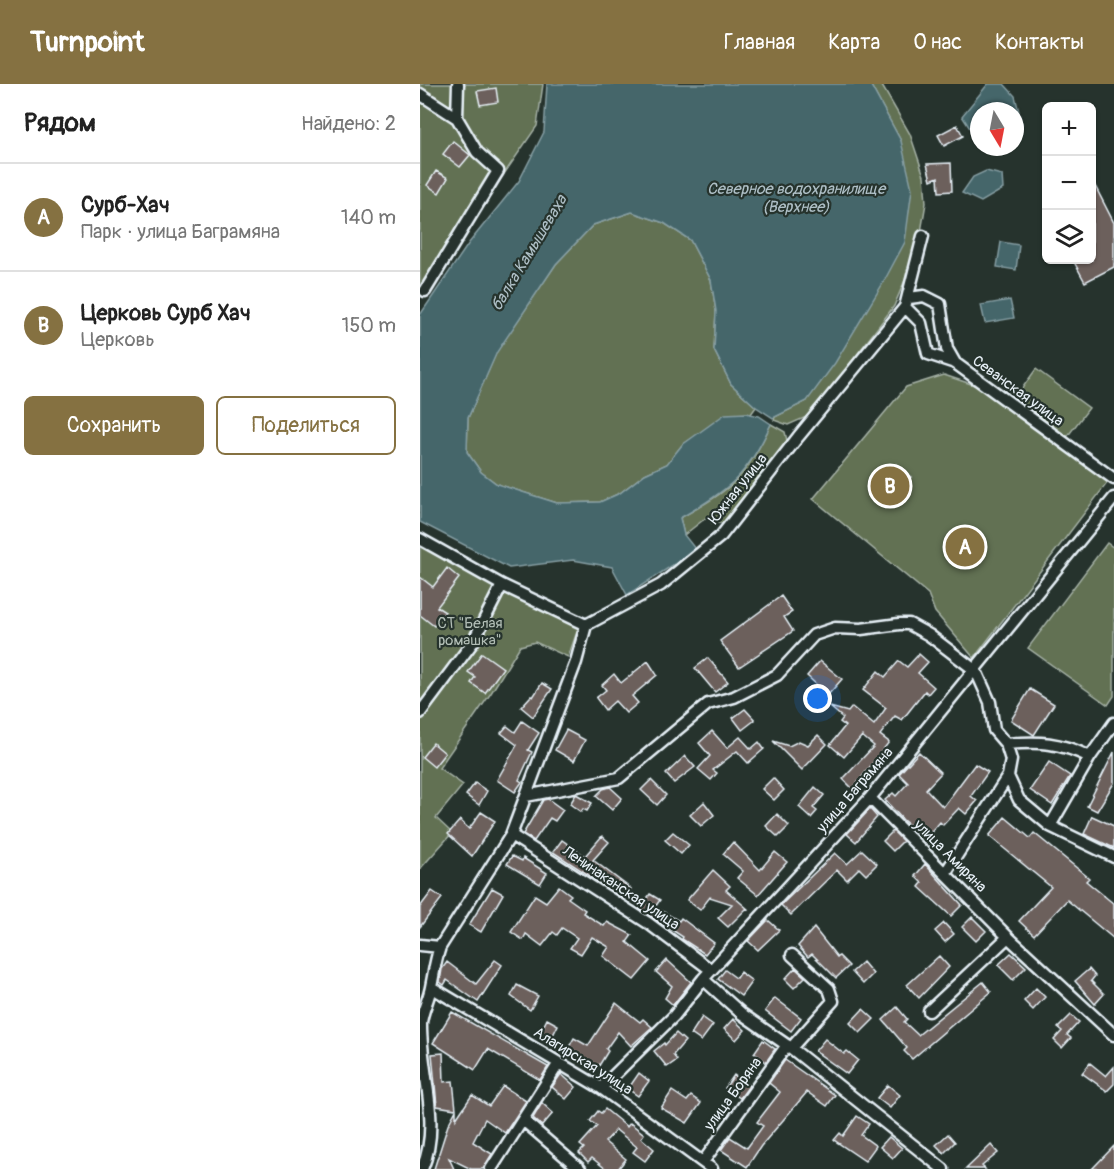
<!DOCTYPE html>
<html lang="ru">
<meta charset="utf-8">
<style>
body{margin:0;font-family:Pangolin,sans-serif;background:#f2f2f2;color:#222}
.controls{position:absolute;right:18px;top:18px;display:grid;overflow:hidden;border-radius:9px;box-shadow:0 2px 4px #0004}
.controls button{width:54px;height:54px;display:grid;place-items:center;padding:0;border:0;border-bottom:2px solid #e0e0e0;background:#fff;color:#222;font:30px sans-serif}
.compass{position:absolute;left:550px;top:18px;width:54px;height:54px;border-radius:50%;background:#fff;box-shadow:0 2px 4px #0004;rotate:170deg}
.you{position:absolute;left:398px;top:615px;width:21px;height:21px;margin:-15px;border:4px solid #fff;border-radius:50%;background:#1a73e8;box-shadow:0 0 0 9px #1a73e833}
.badge{display:grid;place-items:center;width:39px;height:39px;border-radius:50%;background:#857141;color:#fff;font-size:20px;font-weight:700}
.pin{position:absolute;translate:-50% -50%;border:3px solid #fff;box-shadow:0 2px 6px #0006}
.list{margin:0;padding:0;list-style:none}
h2{display:flex;justify-content:space-between;align-items:center;height:78px;margin:0;padding:0 24px;font-size:26px}
h2 small{font-size:20px;font-weight:400;color:#767676}
.list li{display:grid;grid-template-columns:39px 1fr auto;gap:18px;align-items:center;box-sizing:border-box;height:108px;padding:0 24px;border-top:2px solid #e0e0e0}
.list b{display:block;font-size:22px;white-space:nowrap}
.list p{margin:0;font-size:20px;white-space:nowrap;color:#767676}
.list em{font-size:20px;font-style:normal;color:#767676}
.actions{display:flex;gap:12px;padding:18px 24px}
.actions a{flex:1;padding:14px 0;border:2px solid #857141;border-radius:9px;text-align:center;font-size:21px;color:#857141}
.actions .main{background:#857141;color:#fff}
.icon{flex:none;width:33px;height:33px;fill:none;stroke:currentColor;stroke-width:2;stroke-linecap:round;stroke-linejoin:round}
.map{position:relative;flex:none;width:694px;height:1085px;overflow:hidden}
header{display:flex;align-items:center;gap:36px;box-sizing:border-box;height:84px;padding:0 30px;background:#857141;color:#fff}
header strong{font-size:28px}
nav{display:flex;gap:33px;margin-inline-start:auto;font-size:21px}
main{display:flex}
aside{flex:1;background:#fff}
.map>svg:first-child{display:block}
</style>
<header>
<strong>Turnpoint</strong>
<nav><a>Главная</a><a>Карта</a><a>О нас</a><a>Контакты</a></nav>
</header>
<main>
<aside>
<h2>Рядом<small>Найдено: 2</small></h2>
<ul class="list">
<li><span class="badge">A</span><div><b>Сурб-Хач</b><p>Парк · улица Баграмяна</p></div><em>140 m</em></li>
<li><span class="badge">B</span><div><b>Церковь Сурб Хач</b><p>Церковь</p></div><em>150 m</em></li>
</ul>
<div class="actions"><a class="main">Сохранить</a><a>Поделиться</a></div>
</aside>
<div class="map">
<svg width="694" height="1085" viewBox="0 0 694 1085">
<rect width="100%" height="100%" fill="#26332d"/>
<filter id="ink" filterUnits="userSpaceOnUse"><feTurbulence type="fractalNoise" baseFrequency=".0167" numOctaves="2"/><feDisplacementMap in="SourceGraphic" scale="12" xChannelSelector="R" yChannelSelector="G"/><feConvolveMatrix kernelMatrix="1 2 1 2 8 2 1 2 1" color-interpolation-filters="sRGB"/></filter>
<g filter="url(#ink)">
<!-- green -->
<path fill="#627153" stroke="#a5b1a6" stroke-width="1.5" d="M0,0H123L117,42L0,212Z
M450,0H461L490,50L504,92L506,119L498,165L474,222L391,331L368,341L354,336L355,333L387,317L481,57Z
M212,128L244,139L270,156L291,196L296,227L294,266L311,300L336,323L331,330L326,329L282,348L262,361L247,380L225,390L200,409L180,418L137,419L77,400L61,388L47,368L48,334L77,267L136,180L173,141Z
M616,285L669,324L647,353L595,314Z
M524,291L557,302L688,398L554,574L515,528L508,510L393,415L486,303Z
M351,340L365,348L368,361L306,439H292L287,433L264,451L260,434C311,406 327,393 351,340Z
M0,459L159,542L148,573L115,558L100,562L71,609L19,684L43,701L16,734L32,749L0,785Z
M687,459L694,464V612L688,621L608,564Z"/>
<!-- water -->
<path fill="#44666b" stroke="#869ea3" stroke-width="1.5" d="M127,0H450L481,57L492,105L485,158L462,201L415,279L387,317L353,334L336,323L311,300L294,266L296,227L291,196L270,156L244,139L212,128L173,141L136,180L77,268L48,334L47,368L61,388L77,400L137,419L180,418L200,409L225,390L247,380L262,361L305,330L326,329L339,332L351,340C327,392 309,406 260,434L264,451L276,466L207,511L192,483L153,476L89,484L0,438V231L49,159L99,97L124,48Z
M568,0H584L595,12L602,40L595,41V27H559V48L553,49L542,32Z
M566,87L582,91L583,105L561,118L542,109L553,93Z
M581,158L599,161L596,186L577,183Z
M590,216L594,234L565,239L561,221Z"/>
<!-- building -->
<path fill="#6c605c" stroke="#e8f1f8" stroke-width="1.5" d="M76,4L78,18L60,21L57,7Z
M537,41L543,52L524,62L518,51Z
M33,57L50,71L40,83L23,70Z
M531,79L532,107L519,108L518,93L511,96L507,80Z
M16,87L28,94L19,109L7,101Z
M672,96L694,139V183L665,198L653,176H672Z
M476,380L491,393L484,402L489,406L477,421L472,416L465,424L450,411L456,403L453,401L465,386L469,389Z
M27,484L39,494L17,523L25,528L14,542L0,531V493L13,503Z
M361,512L372,528L364,533L373,547L319,583L300,557Z
M62,569L83,584L65,609L51,599L55,593L48,588Z
M499,570L508,578L498,589L514,603L508,610L505,607L482,636L475,632L460,651L469,658L433,705L423,695L454,662L442,652L424,673L410,661L425,642L420,638L423,634L410,623L428,628L432,623L454,641L466,624L443,606L458,587L465,593L479,577L487,583Z
M288,574L308,598L295,608L275,584Z
M228,577L237,591L212,612L218,619L206,629L195,617L185,626L176,614L186,606L182,601L194,590L201,599Z
M400,577L422,595L408,611L387,592Z
M122,599L132,605L113,633L101,623L111,612L113,613Z
M610,605L634,620L614,651L591,636Z
M325,625L335,636L322,646L313,634Z
M102,637L119,649L108,666L112,668L99,696L102,698L95,708L77,696L97,661L81,649L87,642L95,648Z
M146,646L165,656L154,677L135,666Z
M292,647L307,664L320,653L331,665L339,658L344,665L328,679L317,667L293,686L297,689L291,696L278,685L290,672L279,659Z
M398,651L407,660L382,686L353,657L369,662L379,657L388,661Z
M13,659L25,669L14,683L2,673Z
M499,668L521,689L506,705L523,723L555,680L568,688L551,712L557,717L546,730L539,724L523,741L520,738L507,753L504,751L503,753L483,736L465,716L473,709L476,712L488,699L479,690Z
M694,668V699L677,727L667,722Z
M265,672L275,683L254,699L246,690Z
M629,678L650,692L632,721L610,706Z
M353,694L364,706L354,716L342,705Z
M231,696L246,711L237,721L221,706Z
M55,699L67,707L59,721L46,711Z
M190,703L202,714L192,726L176,712L183,705Z
M395,703L404,711L393,724L397,727L391,734L379,723Z
M156,710L172,719L167,727L163,725L161,728L150,720Z
M128,715L143,726L135,737L130,734L114,757L103,750L123,716Z
M284,718L294,731L281,742L270,731Z
M450,725L457,733L436,758L427,750Z
M61,728L75,737L52,772L28,750L40,736L49,745Z
M357,730L369,742L358,753L346,742Z
M672,732L694,742V764L664,750Z
M585,733L610,754L614,749L669,794L666,797L694,820V855L647,816L614,851L599,837L631,803L569,752Z
M473,747L483,757L473,767L463,757Z
M253,748L269,761L261,770L245,756Z
M182,752L189,758L173,776L211,805L204,814L133,768L142,756L165,772Z
M313,758L340,786L355,768L367,778L338,811L317,794L323,787L303,770Z
M442,766L457,780L446,791L439,784L427,796L417,786L371,831L361,821L415,769L427,780Z
M92,772L102,777L103,774L127,789L120,800L87,780Z
M505,780L542,821L531,832L499,803L502,799L495,792Z
M293,786L310,802L306,806L329,826L326,825L308,843L298,834L312,820L290,813L280,826L267,816Z
M139,802L151,811L148,814L165,826L163,829L184,842L187,838L212,851L207,858L230,877L214,896L183,872L189,863L172,853L161,870L150,864L157,854L142,844L137,851L133,848L122,862L106,850L103,856L91,848L115,811L126,818Z
M72,804L83,810L61,848L49,841Z
M12,807L22,814L0,843V823Z
M230,810L240,816L235,823L259,837L261,834L294,859L285,870L262,855L263,853L220,825Z
M552,833L566,847L556,857L542,843Z
M348,836L359,846L338,866L328,857Z
M524,839L534,850L525,858L515,847Z
M394,844L417,873L419,872L429,882L416,894L392,870L388,873L378,862Z
M591,869L606,883L593,896L578,881Z
M519,872L529,883L499,914L487,901Z
M75,876L82,881L58,918L27,896L24,901L20,898L22,885L27,878L56,900Z
M247,876L271,898L253,921L245,914L252,902L236,888Z
M443,878L453,890L443,900L432,888Z
M375,884L385,893L374,904L365,895Z
M669,885L675,892L671,897L684,910L675,920L655,897Z
M305,886L316,894L320,888L332,897L321,912L298,895Z
M563,898L571,908L492,975L484,967L487,964L463,936L477,923L487,935L484,938L498,951Z
M97,901L118,912L110,926L91,912Z
M616,904L625,913L613,926L604,917Z
M355,914L381,934L371,947L345,927Z
M196,919L220,938L223,935L232,943L211,962L198,948L186,965L188,967L177,985L148,965L154,954L168,962Z
M443,925L454,935L440,949L430,939Z
M32,928L128,983L120,996L68,965L55,986L13,959Z
M651,931L659,938L647,951L651,954L642,964L634,956L642,947L638,944Z
M282,933L293,941L281,957L271,950Z
M127,935L138,941L131,955L120,949Z
M313,935L325,946L316,956L304,945Z
M256,949L265,957L253,971L257,976L247,983L234,967L244,959L245,961Z
M405,955L424,970L427,967L438,976L427,990L395,967Z
M343,956L355,965L346,978L334,969Z
M23,969L24,998L33,997L36,1025L17,1022L12,970Z
M365,976L415,1011L407,1022L387,1008L341,1062L327,1083L301,1066L310,1053L327,1064L343,1042L337,1038L360,1008L349,999Z
M670,979L686,992L694,983V1000L687,1007L662,989Z
M219,989L229,997L218,1012L208,1005Z
M141,990L156,1003L146,1015L132,1003Z
M314,991L329,1002L320,1014L305,1004Z
M468,1001L480,1011L470,1024L457,1014Z
M83,1002L106,1017L85,1049L65,1035L53,1058L72,1070L63,1085H51L29,1074L34,1085H14L28,1041L36,1026V1035L52,1011L69,1022Z
M252,1007L267,1017L271,1012L281,1019L267,1039L241,1024Z
M122,1019L133,1029L122,1042L113,1034Z
M185,1025L207,1043L210,1039L224,1050L221,1054L234,1065L225,1077L213,1068L217,1063L196,1046L185,1058L206,1075L198,1085H186L172,1074L168,1078L159,1069L164,1064L160,1061L177,1042L170,1037L178,1027L181,1029Z
M437,1032L449,1040L441,1051L456,1062L445,1077L414,1056L420,1049L423,1052Z
M528,1050L535,1058L524,1069L516,1061Z
M469,1053L482,1064L473,1074L460,1063Z
M571,1061L578,1069L562,1082L565,1085H546Z
M694,1062V1085H672Z"/>
<g fill="none" stroke-linecap="round" stroke-linejoin="round">
<defs>
<path id="minor" d="M0,10L37,34L57,68L78,87L5,207
M37,34L38,0
M489,214L504,212L520,220L527,265L535,279L694,395
M485,223L501,239L508,270L535,279
M0,455L82,501L166,541
M0,629L53,558L82,501
M586,660C620,657 639,658 670,673
M588,692L599,716L630,742L694,773
M106,712L199,694L288,620L314,613L357,591L394,551L415,544L441,545L479,540H489L509,551L556,587L570,618L574,646L586,660L591,676L588,692L526,788
M450,714L588,853L694,951
M630,742L670,673L694,639
M91,751L228,839L291,886
M0,861L20,863
M283,895L322,930L371,964L523,1085
M11,903L181,1004L292,1085
M509,927L588,853
M371,964L413,917L409,905L372,871
M181,1004L254,932L283,895L450,714L694,414
M103,1036L160,1085
M283,1078L367,961
M2,1085C22,1038 0,988 1,939C2,927 9,915 11,903C14,889 15,877 20,863L91,751L156,578L166,541L241,501L301,452L378,353L485,223L503,152
M71,1085L139,979"/>
</defs>
<!-- minor casing -->
<use href="#minor" stroke="#e8f1f8" stroke-width="15"/>
<!-- minor -->
<use href="#minor" stroke="#26332d" stroke-width="10"/>
</g>
</g>
<g text-anchor="middle" dominant-baseline="central" stroke-width="4.5" stroke-linejoin="round" paint-order="stroke">
<!-- street labels -->
<g font-size="15" fill="#e8f1f8" stroke="#26332d">
<text transform="translate(598 307) rotate(36)">Севанская улица</text>
<text transform="translate(318 405) rotate(-52)">Южная улица</text>
<text transform="translate(435 706) rotate(-49)">улица Баграмяна</text>
<text transform="translate(530 772) rotate(45)">улица Амиряна</text>
<text transform="translate(201 804) rotate(34)">Ленинаканская улица</text>
<text transform="translate(163 977) rotate(32)">Алагирская улица</text>
<text transform="translate(313 1010) rotate(-54)">улица Боряна</text>
</g>
<!-- park labels -->
<g font-size="15" fill="#b2beb6" stroke="#26332d">
<text x="50" y="539">СТ "Белая<tspan x="50" dy="17">ромашка"</tspan></text>
</g>
<!-- water labels -->
<g font-size="16" font-style="italic" fill="#afc0c7" stroke="#26332d">
<text x="376" y="105">Северное водохранилище<tspan x="376" dy="18">(Верхнее)</tspan></text>
<text transform="translate(109 169) rotate(-59)">балка Камышеваха</text>
</g>
</g>
</svg>
<div class="controls">
<button>+</button>
<button>−</button>
<button><svg class="icon" aria-label="layers" viewBox="0 0 24 24"><path d="M12 4l9 5-9 5-9-5zM3 14l9 5 9-5"/></svg></button>
</div>
<svg class="compass" viewBox="-18 -18 36 36"><path d="M0-13l5 13h-10z" fill="#e53935"/><path d="M0 13l5-13h-10z" fill="#767676"/></svg>
<div class="you"></div>
<div class="pin badge" style="left:545px;top:463px">A</div>
<div class="pin badge" style="left:470px;top:402px">B</div>
</div>
</main>
